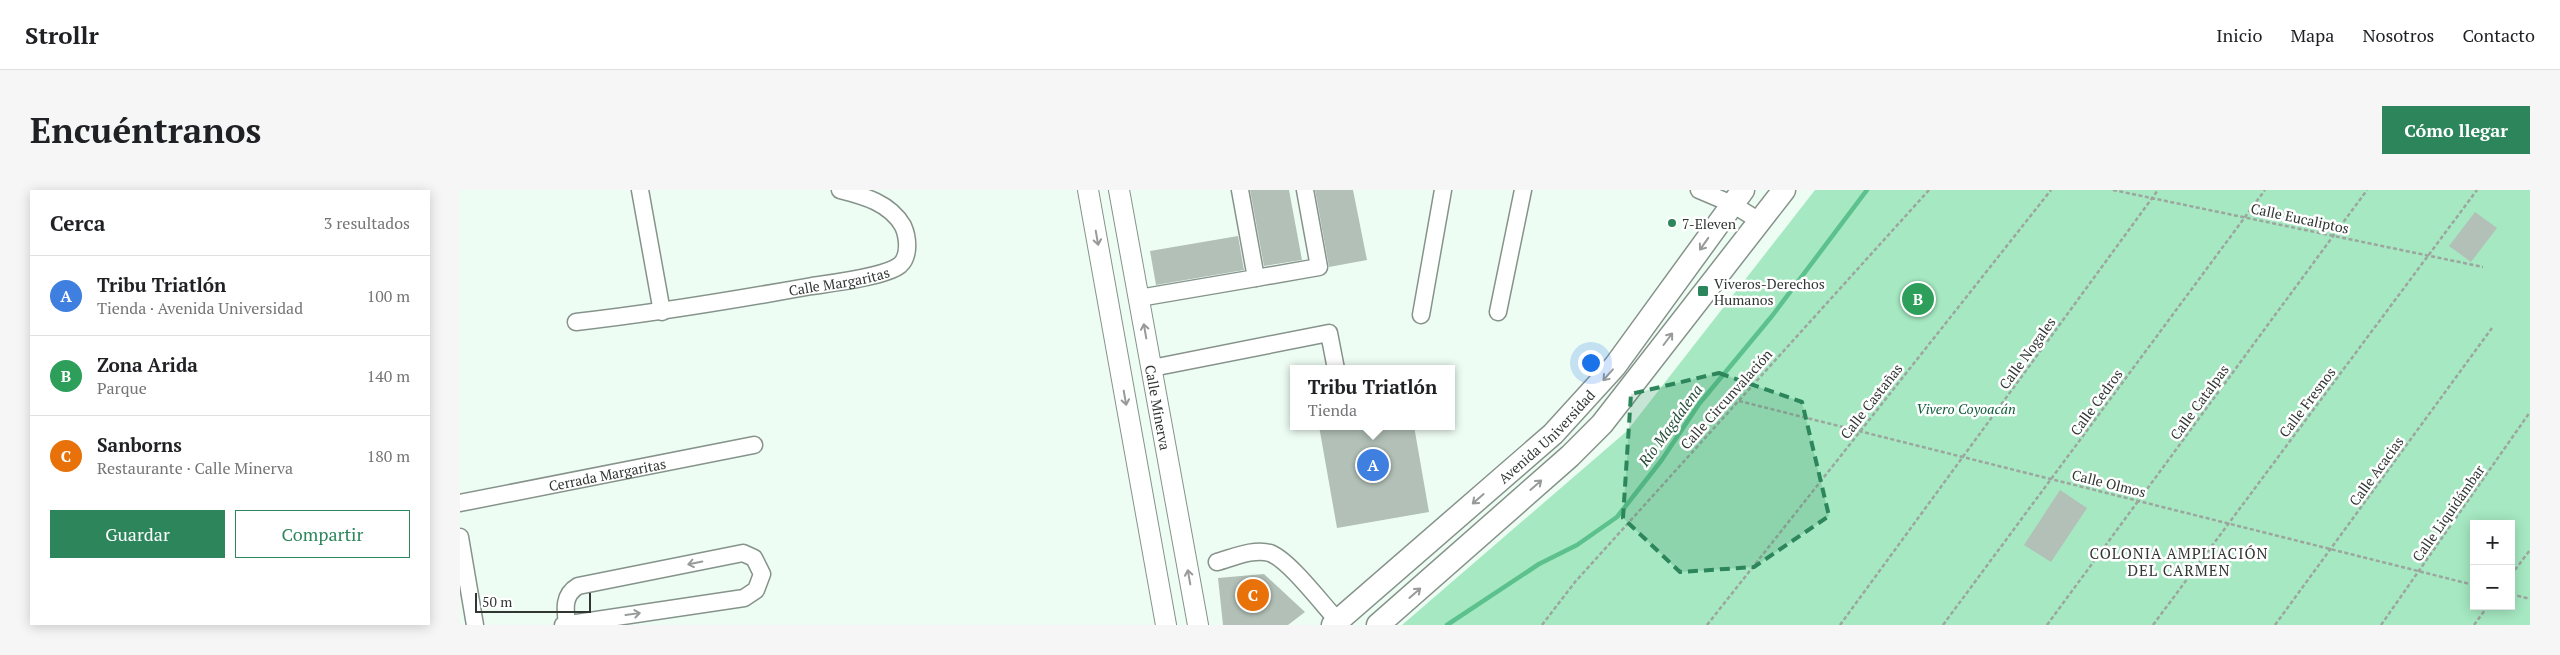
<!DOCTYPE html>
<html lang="es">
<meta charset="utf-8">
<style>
body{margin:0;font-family:"PT Serif",serif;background:#f6f6f6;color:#202124}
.controls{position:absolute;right:15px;bottom:15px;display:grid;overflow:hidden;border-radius:0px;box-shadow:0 2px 12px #0003}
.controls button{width:45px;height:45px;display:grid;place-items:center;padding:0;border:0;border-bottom:1px solid #e0e0e0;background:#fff;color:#202124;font:25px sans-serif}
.scale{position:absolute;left:15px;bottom:12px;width:116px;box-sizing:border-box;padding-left:5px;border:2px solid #313633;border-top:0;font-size:14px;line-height:18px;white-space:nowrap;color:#313633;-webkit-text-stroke:4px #fff;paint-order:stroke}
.you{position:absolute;left:1130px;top:172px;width:18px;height:18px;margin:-12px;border:4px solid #fff;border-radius:50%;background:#1a73e8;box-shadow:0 0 0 8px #1a73e833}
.badge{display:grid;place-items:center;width:32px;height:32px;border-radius:50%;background:#2d865b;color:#fff;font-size:16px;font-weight:700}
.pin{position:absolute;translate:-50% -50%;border:2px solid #fff;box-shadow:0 1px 5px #0006}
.popup{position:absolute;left:830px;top:175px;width:165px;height:65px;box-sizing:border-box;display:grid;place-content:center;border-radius:0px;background:#fff;filter:drop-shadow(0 1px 4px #0005);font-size:16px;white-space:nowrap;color:#757577}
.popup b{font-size:19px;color:#202124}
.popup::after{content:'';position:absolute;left:50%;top:100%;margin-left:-10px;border:10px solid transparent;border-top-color:#fff}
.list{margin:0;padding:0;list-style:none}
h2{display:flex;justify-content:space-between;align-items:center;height:65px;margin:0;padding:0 20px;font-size:21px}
h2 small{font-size:16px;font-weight:400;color:#757577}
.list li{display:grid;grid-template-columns:32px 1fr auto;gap:15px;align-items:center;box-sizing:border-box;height:80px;padding:0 20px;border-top:1px solid #e0e0e0}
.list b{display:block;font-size:19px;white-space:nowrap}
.list p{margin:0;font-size:16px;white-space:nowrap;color:#757577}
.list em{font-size:16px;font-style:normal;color:#757577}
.actions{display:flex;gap:10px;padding:15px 20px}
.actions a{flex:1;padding:11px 0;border:1px solid #2d865b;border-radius:0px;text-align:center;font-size:18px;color:#2d865b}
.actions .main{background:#2d865b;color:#fff}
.map{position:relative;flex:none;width:2070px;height:435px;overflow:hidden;border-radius:0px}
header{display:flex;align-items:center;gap:30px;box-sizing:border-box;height:70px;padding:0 25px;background:#fff;border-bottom:1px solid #e0e0e0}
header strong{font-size:24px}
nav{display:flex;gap:28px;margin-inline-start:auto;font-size:18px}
.intro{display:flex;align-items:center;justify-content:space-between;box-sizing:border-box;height:120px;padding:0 30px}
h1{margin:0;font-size:35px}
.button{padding:12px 22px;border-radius:0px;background:#2d865b;color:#fff;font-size:18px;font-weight:700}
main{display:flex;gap:30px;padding:0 30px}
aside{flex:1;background:#fff;border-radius:0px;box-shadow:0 2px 12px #0003}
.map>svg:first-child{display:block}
</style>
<header>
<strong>Strollr</strong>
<nav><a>Inicio</a><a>Mapa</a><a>Nosotros</a><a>Contacto</a></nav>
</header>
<div class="intro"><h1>Encuéntranos</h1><a class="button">Cómo llegar</a></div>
<main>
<aside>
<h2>Cerca<small>3 resultados</small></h2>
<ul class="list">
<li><span class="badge" style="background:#3f7fe0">A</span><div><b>Tribu Triatlón</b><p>Tienda · Avenida Universidad</p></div><em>100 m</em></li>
<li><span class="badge" style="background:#2e9e5b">B</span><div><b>Zona Arida</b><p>Parque</p></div><em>140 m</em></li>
<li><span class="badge" style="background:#e8710a">C</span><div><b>Sanborns</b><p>Restaurante · Calle Minerva</p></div><em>180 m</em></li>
</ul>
<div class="actions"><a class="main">Guardar</a><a>Compartir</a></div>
</aside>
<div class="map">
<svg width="2070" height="435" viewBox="0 0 2070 435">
<rect width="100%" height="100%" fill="#eefdf3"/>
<!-- green -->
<path fill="#a5e8c1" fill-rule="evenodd" d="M1355,0H2070V435H942L1167,241ZM2014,334H2051V416H2014Z"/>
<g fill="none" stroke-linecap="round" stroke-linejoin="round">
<!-- stream -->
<path stroke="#5cc18c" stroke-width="4.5" d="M987,435L1079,374L1117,355L1157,327L1201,271L1239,214L1312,126L1407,0"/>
</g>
<!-- building -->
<path fill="#b2c0b7" d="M790,0H829L842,70L804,76Z
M855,0H893L907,70L869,77Z
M2015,22L2037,38L2011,72L1989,56Z
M778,46L784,80L696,95L690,61Z
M859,236H954L969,322L877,338Z
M1600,300L1627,318L1591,372L1564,355Z
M804,384L845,422L828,435H763L758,388Z"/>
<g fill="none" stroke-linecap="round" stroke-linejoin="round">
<defs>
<g id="minor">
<path d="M180,0L202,122"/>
<path d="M1239,0L1272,14L1298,30"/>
<path d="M796,88L859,77L845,0"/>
<path d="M679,108L796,88L780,0"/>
<path d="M1038,122L1063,0"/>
<path d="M961,125L983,0"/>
<path id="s1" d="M116,132C196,123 274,110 352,96C372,93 425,87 440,75C450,66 448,47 443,36C430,13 404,6 380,0"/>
<path d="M692,178L869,143L876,179"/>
<path id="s2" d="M0,313L294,255"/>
<path d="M0,347L15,435"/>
<path d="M757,372C772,368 794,358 810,363C829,370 862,414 878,431"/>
<path d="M103,435L284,408L296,400L302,384L294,368L283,363L118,396C103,405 105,419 107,434"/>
</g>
<g id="tertiary">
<path d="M628,0L706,435"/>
<path id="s3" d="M659,0L738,435"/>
</g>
<g id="secondary">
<path id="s4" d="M873,435L1093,244L1155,176L1283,0"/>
<path d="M918,435L1110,266L1142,234L1324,0"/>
</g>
</defs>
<!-- minor casing -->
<use href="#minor" stroke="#86938b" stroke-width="19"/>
<!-- tertiary casing -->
<use href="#tertiary" stroke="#86938b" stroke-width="22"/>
<!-- secondary casing -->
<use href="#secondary" stroke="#86938b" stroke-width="25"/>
<!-- path -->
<path stroke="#9ca69f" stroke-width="2.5" stroke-dasharray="4 2.5" stroke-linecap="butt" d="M1653,0L2023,77
M1279,211L2014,395
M2051,385L2070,360
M2051,404L2070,409
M1082,435L1115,392L1469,0
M1247,435L1591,0
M1380,435L1698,0
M1483,435L1805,0
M1587,435L1907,0
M1693,435L2017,0
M1815,435L2032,138
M1921,435L2070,222
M2014,435L2028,416"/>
<!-- minor -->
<use href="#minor" stroke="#fff" stroke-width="16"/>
<!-- tertiary -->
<use href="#tertiary" stroke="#fff" stroke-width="20"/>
<!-- secondary -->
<use href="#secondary" stroke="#fff" stroke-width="22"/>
</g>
<!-- one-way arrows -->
<defs><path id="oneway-shaft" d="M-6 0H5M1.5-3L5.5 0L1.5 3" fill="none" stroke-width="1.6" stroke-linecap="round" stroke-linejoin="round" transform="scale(1.25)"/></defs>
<g stroke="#989a99">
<use href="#oneway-shaft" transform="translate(637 48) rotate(80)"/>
<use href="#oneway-shaft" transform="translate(1244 54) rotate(125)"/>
<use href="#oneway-shaft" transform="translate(685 141) rotate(-100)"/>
<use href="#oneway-shaft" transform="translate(1208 149) rotate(-53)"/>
<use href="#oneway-shaft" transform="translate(1148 185) rotate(131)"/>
<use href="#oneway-shaft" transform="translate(665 208) rotate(80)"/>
<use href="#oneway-shaft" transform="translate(1076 295) rotate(-41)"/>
<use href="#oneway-shaft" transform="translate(1018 309) rotate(139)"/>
<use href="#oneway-shaft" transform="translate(235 373) rotate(169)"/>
<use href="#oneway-shaft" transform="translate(729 387) rotate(-100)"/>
<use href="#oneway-shaft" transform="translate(955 403) rotate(-41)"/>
<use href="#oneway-shaft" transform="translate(173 424) rotate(-8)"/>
</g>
<!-- marked area -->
<path fill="#2d865b" fill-opacity="0.2" stroke="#2d865b" stroke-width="4" stroke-dasharray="10 6" stroke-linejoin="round" d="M1259,183L1342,212L1369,326L1294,377L1220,382L1163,328L1171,204Z"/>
<!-- markers -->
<g fill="#2d865b" stroke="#fff" stroke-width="2">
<circle cx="1212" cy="33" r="5"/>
<rect x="1237" y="95" width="12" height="12" rx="2.5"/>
</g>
<g text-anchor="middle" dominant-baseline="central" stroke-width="5" stroke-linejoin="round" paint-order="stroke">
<!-- street labels -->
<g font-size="14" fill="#313633" stroke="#fff">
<text transform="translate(1840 28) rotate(12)">Calle Eucaliptos</text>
<text stroke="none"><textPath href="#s1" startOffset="266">Calle Margaritas</textPath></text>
<text transform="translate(1567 163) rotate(-54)">Calle Nogales</text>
<text transform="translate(1266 209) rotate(-48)">Calle Circunvalación</text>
<text transform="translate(1411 211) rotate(-52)">Calle Castañas</text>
<text transform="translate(1636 212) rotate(-54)">Calle Cedros</text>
<text transform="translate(1739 212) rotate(-54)">Calle Catalpas</text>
<text transform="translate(1847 212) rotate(-53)">Calle Fresnos</text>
<text stroke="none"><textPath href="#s3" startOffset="221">Calle Minerva</textPath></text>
<text stroke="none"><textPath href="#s4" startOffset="285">Avenida Universidad</textPath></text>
<text transform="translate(1916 281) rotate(-54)">Calle Acacias</text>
<text stroke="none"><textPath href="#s2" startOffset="150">Cerrada Margaritas</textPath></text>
<text transform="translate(1649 293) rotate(14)">Calle Olmos</text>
<text transform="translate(1988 323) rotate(-55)">Calle Liquidámbar</text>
</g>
<!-- poi labels -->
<g font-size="14" fill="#313633" stroke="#fff" text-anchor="start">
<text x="1222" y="33">7-Eleven</text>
<text x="1254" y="93">Viveros-Derechos<tspan x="1254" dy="16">Humanos</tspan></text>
</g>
<!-- park labels -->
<g font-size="14" font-style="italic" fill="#0d5c3a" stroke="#fff">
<text x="1506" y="218">Vivero Coyoacán</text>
</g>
<!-- water labels -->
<g font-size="15" font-style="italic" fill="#244e38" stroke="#fff">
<text transform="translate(1210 235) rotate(-54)">Río Magdalena</text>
</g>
<!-- neighbourhood labels -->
<g font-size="15" letter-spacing="1" fill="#313633" stroke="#fff">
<text x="1719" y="363">COLONIA AMPLIACIÓN<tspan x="1719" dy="17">DEL CARMEN</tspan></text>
</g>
</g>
</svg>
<div class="controls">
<button>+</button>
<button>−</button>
</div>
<div class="scale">50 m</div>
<div class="you"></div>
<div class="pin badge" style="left:913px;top:275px;background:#3f7fe0">A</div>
<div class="popup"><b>Tribu Triatlón</b>Tienda</div>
<div class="pin badge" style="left:1458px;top:109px;background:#2e9e5b">B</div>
<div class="pin badge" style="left:793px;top:405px;background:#e8710a">C</div>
</div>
</main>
